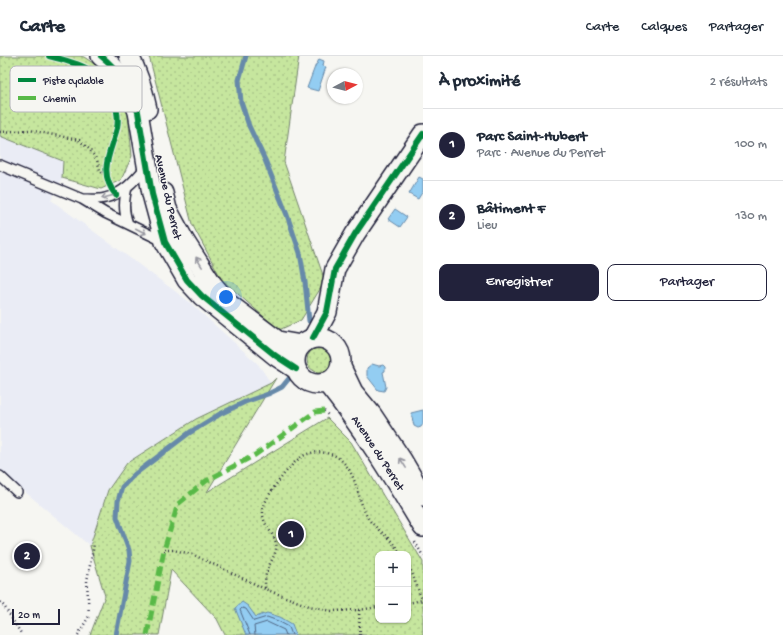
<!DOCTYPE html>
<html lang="fr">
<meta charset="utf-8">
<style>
body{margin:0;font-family:"Gochi Hand",sans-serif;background:#f2f2f3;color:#1f2937}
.controls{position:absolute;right:12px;bottom:12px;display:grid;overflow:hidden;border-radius:8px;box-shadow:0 1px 3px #0004}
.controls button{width:36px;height:36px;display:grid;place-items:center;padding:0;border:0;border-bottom:1px solid #e0e1e3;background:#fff;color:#1f2937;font:20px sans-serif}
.compass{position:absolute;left:327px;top:12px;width:36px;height:36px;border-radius:50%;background:#fff;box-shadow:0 1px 3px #0004;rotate:83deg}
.scale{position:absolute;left:12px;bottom:10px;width:48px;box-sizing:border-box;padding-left:4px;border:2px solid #22223b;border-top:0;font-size:11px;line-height:14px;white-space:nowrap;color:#22223b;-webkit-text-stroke:3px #f6f6f2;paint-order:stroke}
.you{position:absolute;left:226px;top:241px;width:14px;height:14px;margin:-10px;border:3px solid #fff;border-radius:50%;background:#1a73e8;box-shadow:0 0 0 6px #1a73e833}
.badge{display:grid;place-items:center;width:26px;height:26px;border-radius:50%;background:#22223b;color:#fff;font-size:13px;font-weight:700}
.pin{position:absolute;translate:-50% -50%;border:2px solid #fff;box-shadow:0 1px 4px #0006}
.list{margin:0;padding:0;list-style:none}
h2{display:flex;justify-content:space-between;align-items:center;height:52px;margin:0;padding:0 16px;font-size:17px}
h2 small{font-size:13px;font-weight:400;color:#747a83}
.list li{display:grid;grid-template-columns:26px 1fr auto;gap:12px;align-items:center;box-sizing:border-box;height:72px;padding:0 16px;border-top:1px solid #e0e1e3}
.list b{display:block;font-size:15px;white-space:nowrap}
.list p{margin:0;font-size:13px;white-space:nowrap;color:#747a83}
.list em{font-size:13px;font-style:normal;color:#747a83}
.actions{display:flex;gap:8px;padding:12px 16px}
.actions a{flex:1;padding:9px 0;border:1px solid #22223b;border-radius:8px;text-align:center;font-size:14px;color:#22223b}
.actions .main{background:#22223b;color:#fff}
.map{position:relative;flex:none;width:423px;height:579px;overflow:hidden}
header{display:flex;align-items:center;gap:24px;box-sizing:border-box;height:56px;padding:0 20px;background:#fff;border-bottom:1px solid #e0e1e3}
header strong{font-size:19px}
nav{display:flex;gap:22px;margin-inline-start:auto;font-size:14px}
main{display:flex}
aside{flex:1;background:#fff}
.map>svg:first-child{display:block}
</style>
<header>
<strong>Carte</strong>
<nav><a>Carte</a><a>Calques</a><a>Partager</a></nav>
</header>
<main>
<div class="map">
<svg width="423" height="579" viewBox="0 0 423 579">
<defs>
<pattern id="grass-dots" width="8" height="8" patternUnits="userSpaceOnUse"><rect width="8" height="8" fill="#c6e69e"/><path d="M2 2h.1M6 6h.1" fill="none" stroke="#aac589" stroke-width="1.8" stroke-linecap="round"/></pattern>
</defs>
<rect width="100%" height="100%" fill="#f6f6f2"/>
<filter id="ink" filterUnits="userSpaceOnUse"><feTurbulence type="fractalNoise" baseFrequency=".025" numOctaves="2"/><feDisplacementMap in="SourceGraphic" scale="8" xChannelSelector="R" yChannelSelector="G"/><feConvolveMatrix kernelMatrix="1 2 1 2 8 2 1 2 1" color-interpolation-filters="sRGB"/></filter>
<g filter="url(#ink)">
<!-- built -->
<path fill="#eaecf5" d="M0,80L63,105L62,122L51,144L187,244L258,308L271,327L196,363L127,407L108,434L90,490L0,415Z"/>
<!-- grass -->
<path fill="url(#grass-dots)" stroke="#74846c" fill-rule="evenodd" d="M0,0H80L84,1L108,17L127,47L132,100L121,124L101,133L62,122L63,105L0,80Z
M149,0H299L284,106L325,225L301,264L279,274L222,224L192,168Z
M307 304a12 12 0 1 1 24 0a12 12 0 1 1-24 0Z
M276,322L207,436L327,362L351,386L423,506V579H225L217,563L171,514L159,579H90L105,540L90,490L108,434L127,407L196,363L271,327ZM378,498H408V564H378Z"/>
<!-- water -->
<path fill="#93cdf2" stroke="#6689a9" d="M319,3L324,5L323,10L326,11L318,35L307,32L316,8H317Z
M419,121L423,123V135L418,143L409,138Z
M395,153L407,161L400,171L388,163Z
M372,308L379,310L383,309L385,311V315L383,316L386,331L384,335L378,334L367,320V312Z
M423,354V368L421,371L418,372L414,370L411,357Z
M242,546L248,550L256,561L267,557L280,561L292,568L296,579H246L235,552Z"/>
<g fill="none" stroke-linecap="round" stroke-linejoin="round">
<!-- shore -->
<path stroke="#4f6684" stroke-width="1" d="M250,579L240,554L242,552L246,553L254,565L267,561L278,565L289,571L292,579
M255,579L254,570L267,566L284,574L286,579"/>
<!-- stream -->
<path stroke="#6689a9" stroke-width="5" d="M246,0L239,24L241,46L249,70L265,104L287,159L300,197L305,226L309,265
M116,579L130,505L129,494L117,461L118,445L122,431L135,418L189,377L220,358L245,346L268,338L282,331L291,320"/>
<defs>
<path id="service" d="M0,109L82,143L105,157L165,186
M127,131C124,145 123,154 128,168
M83,143C90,143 98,144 105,142C123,138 135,124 146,111
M0,420L17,436"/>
<g id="minor">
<path d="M101,0C119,14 131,34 138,56L152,138L165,186L187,224L202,240L276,300L296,313"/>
<path d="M129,0C138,17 143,34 147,53"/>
<path d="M163,137L167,153L185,186L212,228L229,248L278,285L301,289"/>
<path d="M313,282L327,256L335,213L355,178L423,78"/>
<circle cx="318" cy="305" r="23"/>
<path d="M341,311L353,336L372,359L402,404L423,440"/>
<path id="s1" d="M326,326C363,372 393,421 423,471"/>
</g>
</defs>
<!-- service casing -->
<use href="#service" stroke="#22223b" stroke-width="12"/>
<!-- minor casing -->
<use href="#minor" stroke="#22223b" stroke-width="22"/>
<!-- path -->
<path stroke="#22223b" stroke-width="2.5" stroke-dasharray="1 3" stroke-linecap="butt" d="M0,76L29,74L79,84L89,93L97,104L100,114L107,123
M324,355L328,359
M415,486L423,500
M164,494H173L192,498L265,533
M408,507L423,546
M0,546L4,550L22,579
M408,547L422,544
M359,554L378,551
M78,579L89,560L87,525L94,488
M360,579L359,554L332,555L309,550L265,533C265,527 265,520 267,515C270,505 278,497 276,487C273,474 259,468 264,450C267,438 290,409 300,402C311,393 333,395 342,405C358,420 357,444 368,462C374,471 385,478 392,486C395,490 398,494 401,498"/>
<!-- service -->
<use href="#service" stroke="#f6f6f2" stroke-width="9"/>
<!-- minor -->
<use href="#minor" stroke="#f6f6f2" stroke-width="19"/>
<!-- quiet -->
<path stroke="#58b947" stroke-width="5" stroke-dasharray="10 5" stroke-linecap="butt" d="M147,579L164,494L178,448L206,425L255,399L315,356L324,355"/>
<defs>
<path id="cycleway" d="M49,0C77,7 104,14 114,44C117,53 119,62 117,72C111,96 97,116 116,139
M101,0C119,14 131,34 138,56L152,138L165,186L187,224L202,240L276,300L296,313
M313,282L327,256L335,213L355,178L423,78"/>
</defs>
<!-- cycleway casing -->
<use href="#cycleway" stroke="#f6f6f2" stroke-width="8"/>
<!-- cycleway -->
<use href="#cycleway" stroke="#00873e" stroke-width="6"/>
</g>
<!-- one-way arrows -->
<defs><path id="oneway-shaft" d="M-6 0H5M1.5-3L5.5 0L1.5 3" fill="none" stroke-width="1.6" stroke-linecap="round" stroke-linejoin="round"/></defs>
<g stroke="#9797a0">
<use href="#oneway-shaft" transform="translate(107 141) rotate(166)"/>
<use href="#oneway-shaft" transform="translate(141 175) rotate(27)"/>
<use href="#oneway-shaft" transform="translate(199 206) rotate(-122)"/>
<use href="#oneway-shaft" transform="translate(403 407) rotate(-122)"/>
</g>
</g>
<g text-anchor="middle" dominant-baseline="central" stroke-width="3" stroke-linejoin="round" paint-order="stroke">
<!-- street labels -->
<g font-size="12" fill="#22223b" stroke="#f6f6f2">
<text transform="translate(167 141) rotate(77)">Avenue du Perret</text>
<text stroke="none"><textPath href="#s1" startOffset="88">Avenue du Perret</textPath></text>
</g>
</g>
<!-- legend -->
<rect x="10" y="10" width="132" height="46" rx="6" fill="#f6f6f2" stroke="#b6b6bb" stroke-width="1"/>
<rect x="18" y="22" width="18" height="4" fill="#00873e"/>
<rect x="18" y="40" width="18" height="4" fill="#58b947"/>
<g font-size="11" fill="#22223b">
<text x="43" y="28">Piste cyclable</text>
<text x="43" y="46">Chemin</text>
</g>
</svg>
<div class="controls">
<button>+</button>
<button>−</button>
</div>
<svg class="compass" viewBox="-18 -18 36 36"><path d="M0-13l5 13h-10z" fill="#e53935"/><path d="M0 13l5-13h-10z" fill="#747a83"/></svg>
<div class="scale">20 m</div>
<div class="you"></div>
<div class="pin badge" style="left:291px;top:478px">1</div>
<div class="pin badge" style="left:27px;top:500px">2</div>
</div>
<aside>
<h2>À proximité<small>2 résultats</small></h2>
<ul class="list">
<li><span class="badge">1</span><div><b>Parc Saint-Hubert</b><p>Parc · Avenue du Perret</p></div><em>100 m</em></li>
<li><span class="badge">2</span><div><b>Bâtiment F</b><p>Lieu</p></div><em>130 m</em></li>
</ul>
<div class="actions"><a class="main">Enregistrer</a><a>Partager</a></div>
</aside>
</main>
